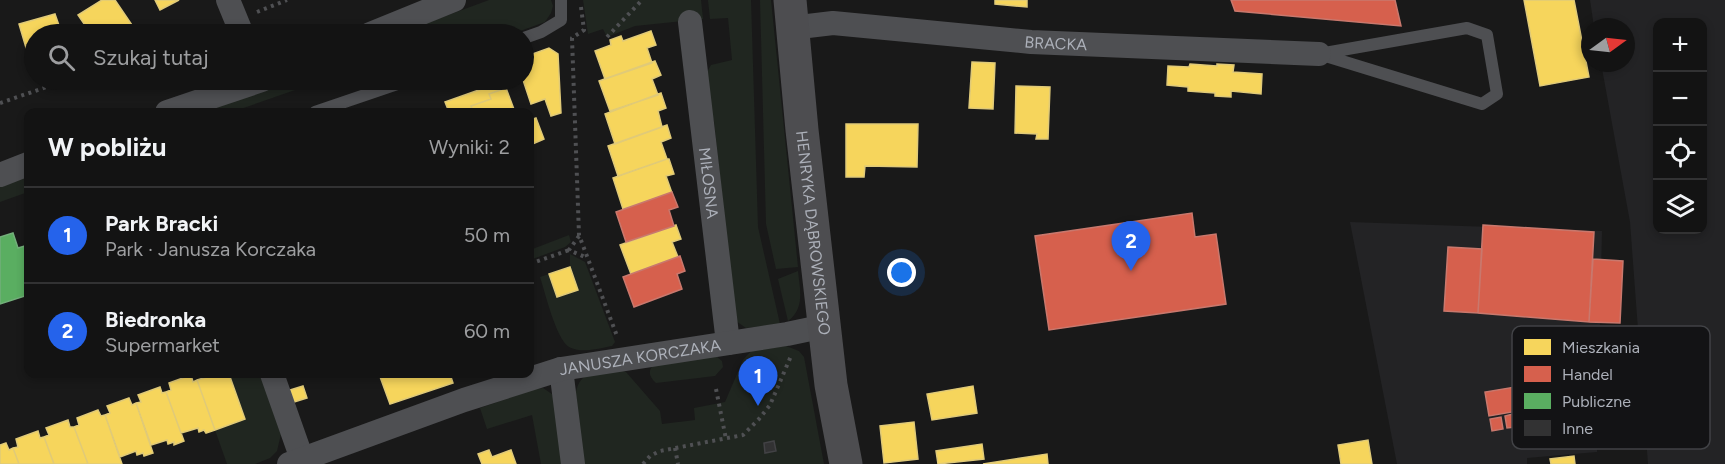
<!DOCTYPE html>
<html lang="pl">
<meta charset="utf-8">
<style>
body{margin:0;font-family:Figtree,sans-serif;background:#1c1c1c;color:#f1f3f6}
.controls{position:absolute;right:18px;top:18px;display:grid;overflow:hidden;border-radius:12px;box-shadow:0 3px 9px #0003}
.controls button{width:54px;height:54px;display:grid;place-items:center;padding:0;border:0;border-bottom:2px solid #323233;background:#131313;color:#f1f3f6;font:30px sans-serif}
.compass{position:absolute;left:1581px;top:18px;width:54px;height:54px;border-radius:50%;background:#131313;box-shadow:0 3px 9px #0003;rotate:75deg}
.you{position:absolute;left:902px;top:273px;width:21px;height:21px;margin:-15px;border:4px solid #fff;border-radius:50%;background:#1a73e8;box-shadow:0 0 0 9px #1a73e833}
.badge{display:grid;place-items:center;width:39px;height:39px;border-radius:50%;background:#2563eb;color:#fff;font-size:20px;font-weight:700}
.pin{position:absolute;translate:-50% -50px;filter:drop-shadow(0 2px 3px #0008)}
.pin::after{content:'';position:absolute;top:32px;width:21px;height:18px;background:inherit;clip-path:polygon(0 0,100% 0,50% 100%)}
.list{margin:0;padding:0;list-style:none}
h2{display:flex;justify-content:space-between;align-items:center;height:78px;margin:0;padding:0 24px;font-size:26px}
h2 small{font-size:20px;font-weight:400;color:#9d9ea0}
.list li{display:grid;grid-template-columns:39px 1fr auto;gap:18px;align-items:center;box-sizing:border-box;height:96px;padding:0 24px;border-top:2px solid #323233}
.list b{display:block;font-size:22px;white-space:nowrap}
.list p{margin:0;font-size:20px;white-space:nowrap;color:#9d9ea0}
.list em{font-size:20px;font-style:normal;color:#9d9ea0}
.icon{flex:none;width:33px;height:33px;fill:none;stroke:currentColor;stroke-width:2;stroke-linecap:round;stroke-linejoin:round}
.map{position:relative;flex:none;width:1725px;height:464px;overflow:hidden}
.search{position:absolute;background:#131313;box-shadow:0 3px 9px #0003;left:24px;top:24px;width:510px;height:66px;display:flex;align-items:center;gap:15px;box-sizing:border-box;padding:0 21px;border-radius:33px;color:#9d9ea0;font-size:22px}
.panel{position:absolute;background:#131313;box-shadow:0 3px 9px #0003;left:24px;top:108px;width:510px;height:270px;border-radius:12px}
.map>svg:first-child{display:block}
</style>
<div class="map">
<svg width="1725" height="464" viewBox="0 0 1725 464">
<rect width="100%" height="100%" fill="#191919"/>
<!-- built -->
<path fill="#232325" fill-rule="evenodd" d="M1590,0H1725V464H1648L1630,222L1601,63H1626V27H1594ZM1658,22H1702V230H1658Z
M1350,222L1602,231L1597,452L1527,458V464H1397Z"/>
<!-- green -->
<path fill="#202620" d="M489,0H551L553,6L551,13L545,22L512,34H460L458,31L448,34H397Z
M583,0H701L703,19L635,26L607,37L603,29L588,34Z
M708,0H751L758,227L780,324L746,328L733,319L729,259L714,121C706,104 700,82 711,65L732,60L728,18L710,19Z
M760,0H771L798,267L776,269L766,224Z
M277,80H324L232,112H198L204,107Z
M28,171V192L0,202V181Z
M569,235L571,242L565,247L530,260V250Z
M570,254L585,262L615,342L612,346C600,348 582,354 569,347C556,339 545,292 540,277L549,274L557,297L578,290L570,267Z
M798,271C800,290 805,308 788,321L778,279Z
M786,346L799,351L804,357L824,464H584L575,395C577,388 578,382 584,377C592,372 618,368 626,372L660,411L662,424L695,420L694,408L725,402L743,360L751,351Z
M716,356L722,361L723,367L715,376L656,383C649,377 647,370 655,364Z
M229,374H260L281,434L277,451L270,458L255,464H227L215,430L245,419Z
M543,388L552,394L557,403L564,464H541L532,415L487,429L480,408L535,389Z"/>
<!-- homes -->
<path fill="#f6d55c" stroke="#e0ca78" stroke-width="1.5" d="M102,0H115L132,25L118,34H91L78,15Z
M155,0H179L160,10Z
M995,0H1027V7L995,4Z
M1524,0H1574L1589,77L1540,86Z
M55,14L62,34H34V57L29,58L19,24Z
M651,31L656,45L647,48L652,63L605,79L595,51L611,45L610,40L621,36L623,41Z
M549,48L558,54L561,113L551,116L545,99L531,104L523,80L524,57Z
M655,61L661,75L652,79L658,95L610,111L599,81Z
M972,62L995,63L993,109L969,108Z
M1190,64L1217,66V64L1234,65L1233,72L1262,74L1261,94L1231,91V97L1215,96V93L1188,91V87L1167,85L1168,66L1189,67Z
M504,81L506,88L489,94L491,99L471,106L473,112H449L445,102Z
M1016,86L1050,87L1048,139H1036L1037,134L1015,133Z
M506,88L515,112H473L471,106L491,99L489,94Z
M661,93L666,108L658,111L662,127L615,144L605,114Z
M536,118L544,139L530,145V120Z
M846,124H918L917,167L865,166L864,177H846Z
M667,125L671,138L661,142L667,159L618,176L608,146Z
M667,159H669L674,174L666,176L672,193L623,209L613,178Z
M676,225L681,239L672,242L678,257L631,274L620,245Z
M570,267L578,290L557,297L549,274Z
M216,374H229L245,419L215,430L197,380Z
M379,374H450L453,383L390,404Z
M191,375L193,382L197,380L215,430L206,433L204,430L199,432L198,428L181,433L166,392L171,390L169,383Z
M303,386L307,398L294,402L290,390Z
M973,386L977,413L932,420L927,394Z
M160,387L162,393L166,392L184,441L174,445V442L168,444L167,440L151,445L136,403L141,402L138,395Z
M129,398L132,405L136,403L153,453L144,456L143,453L137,455L136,451L120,457L105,415L110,413L107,406Z
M98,410L101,416L105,415L122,464H88L74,427L79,425L77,418Z
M68,420L70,427H74L88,464H54L44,437L49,435L46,428Z
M914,422L918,459L884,463L880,426Z
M38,431L40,438L44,437L54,464H19L13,448L18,447L16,439Z
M1368,440L1372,464H1341L1338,445Z
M6,443L9,450L13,448L19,464H0V445Z
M982,444L984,459L938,464L936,451Z
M489,450L492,457L511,450L516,464H482L478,454Z
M1047,454L1048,464H983Z
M1574,456L1575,464H1551L1550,459Z"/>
<!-- shops -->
<path fill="#d6604d" stroke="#c9786d" stroke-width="1.5" d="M1231,0H1395L1401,26L1235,11Z
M672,192L678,207L669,210L674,226L626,242L616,212Z
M1192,213L1195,237L1216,234L1226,304L1049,330L1035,236Z
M1483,225L1594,232L1589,322L1478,313Z
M1448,247L1482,249L1478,313L1444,311Z
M680,256L685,271L677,274L682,289L634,307L623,277Z
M1593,259L1623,261L1620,323L1589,322Z
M1515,387L1518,411L1489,416L1485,392Z
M1513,414L1515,427L1507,428L1505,416Z
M1501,417L1503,429L1492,431L1490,419Z"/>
<!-- public -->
<path fill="#5aae61" stroke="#73af7b" stroke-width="1.5" d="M13,233L18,248L28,245V295L0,304V237Z"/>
<!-- building -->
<path fill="#323233" stroke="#424245" stroke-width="1.5" d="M774,441L776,451L765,453L764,443Z"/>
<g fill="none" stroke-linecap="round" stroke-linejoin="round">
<!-- path -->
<path stroke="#4f5053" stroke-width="4" stroke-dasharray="3 4.5" stroke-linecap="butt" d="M581,7L584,30L572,38L579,235L617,336
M257,12L287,0
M197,34L214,29
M607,37L642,0
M0,103L67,80
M579,236L569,250L587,258
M530,264L569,250
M716,389L726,439
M675,448L678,464
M643,464L650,456L660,451L743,435L759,419L770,405L791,356"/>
<!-- lane -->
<path stroke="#4e4f52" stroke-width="12" d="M1467,28L1487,35L1497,94L1482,104L1319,54Z
M524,38L541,32L561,20V0
M315,112L409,80"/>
<!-- street -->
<g stroke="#4e4f52" stroke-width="24">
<path d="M228,0L242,34"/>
<path id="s1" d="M690,22L728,343"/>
<path id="s2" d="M791,28L833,23L1031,42L1319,54"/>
<path d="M370,34L454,0"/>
<path d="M167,112L262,80"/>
<path d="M0,175L28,164"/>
<path d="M561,369L573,464"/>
<path d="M272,374L302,459"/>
<path id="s3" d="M289,464L464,400L561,369L787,334L825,326"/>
</g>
<!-- secondary -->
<path stroke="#4d4d50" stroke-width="33" id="s4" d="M790,0L802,130L831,385L846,464"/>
</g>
<g text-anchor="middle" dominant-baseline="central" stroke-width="6" stroke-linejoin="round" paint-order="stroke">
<!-- street labels -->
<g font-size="16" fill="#acb0b9" stroke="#131315">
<text stroke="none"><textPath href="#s2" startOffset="266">BRACKA</textPath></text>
<text stroke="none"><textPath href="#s1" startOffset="162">MIŁOSNA</textPath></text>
<text stroke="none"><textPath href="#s4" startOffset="234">HENRYKA DĄBROWSKIEGO</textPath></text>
<text stroke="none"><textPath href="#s3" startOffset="368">JANUSZA KORCZAKA</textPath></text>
</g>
</g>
<!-- legend -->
<rect x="1512" y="326" width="198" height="123" rx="9" fill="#131315" stroke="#414246" stroke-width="1.5"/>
<rect x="1524" y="339" width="27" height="16" fill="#f6d55c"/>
<rect x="1524" y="366" width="27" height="16" fill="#d6604d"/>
<rect x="1524" y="393" width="27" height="16" fill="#5aae61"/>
<rect x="1524" y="420" width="27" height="16" fill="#323233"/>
<g font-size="16" fill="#acb0b9">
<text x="1562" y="353">Mieszkania</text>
<text x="1562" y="380">Handel</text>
<text x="1562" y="407">Publiczne</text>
<text x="1562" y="434">Inne</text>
</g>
</svg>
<div class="controls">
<button>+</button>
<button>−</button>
<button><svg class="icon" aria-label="locate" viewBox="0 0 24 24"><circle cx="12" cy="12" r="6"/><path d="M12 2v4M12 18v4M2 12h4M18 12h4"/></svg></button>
<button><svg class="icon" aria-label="layers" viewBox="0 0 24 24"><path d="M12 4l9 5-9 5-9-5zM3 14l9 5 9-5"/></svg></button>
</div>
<svg class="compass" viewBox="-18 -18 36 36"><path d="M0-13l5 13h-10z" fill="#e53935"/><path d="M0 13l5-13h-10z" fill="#9d9ea0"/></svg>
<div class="you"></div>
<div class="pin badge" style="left:758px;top:406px">1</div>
<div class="pin badge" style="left:1131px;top:271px">2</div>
<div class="search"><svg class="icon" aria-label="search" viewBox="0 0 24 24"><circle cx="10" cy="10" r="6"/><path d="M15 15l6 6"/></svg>Szukaj tutaj</div>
<section class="panel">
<h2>W pobliżu<small>Wyniki: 2</small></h2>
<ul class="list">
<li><span class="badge">1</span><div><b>Park Bracki</b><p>Park · Janusza Korczaka</p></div><em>50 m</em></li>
<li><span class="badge">2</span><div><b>Biedronka</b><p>Supermarket</p></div><em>60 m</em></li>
</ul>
</section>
</div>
